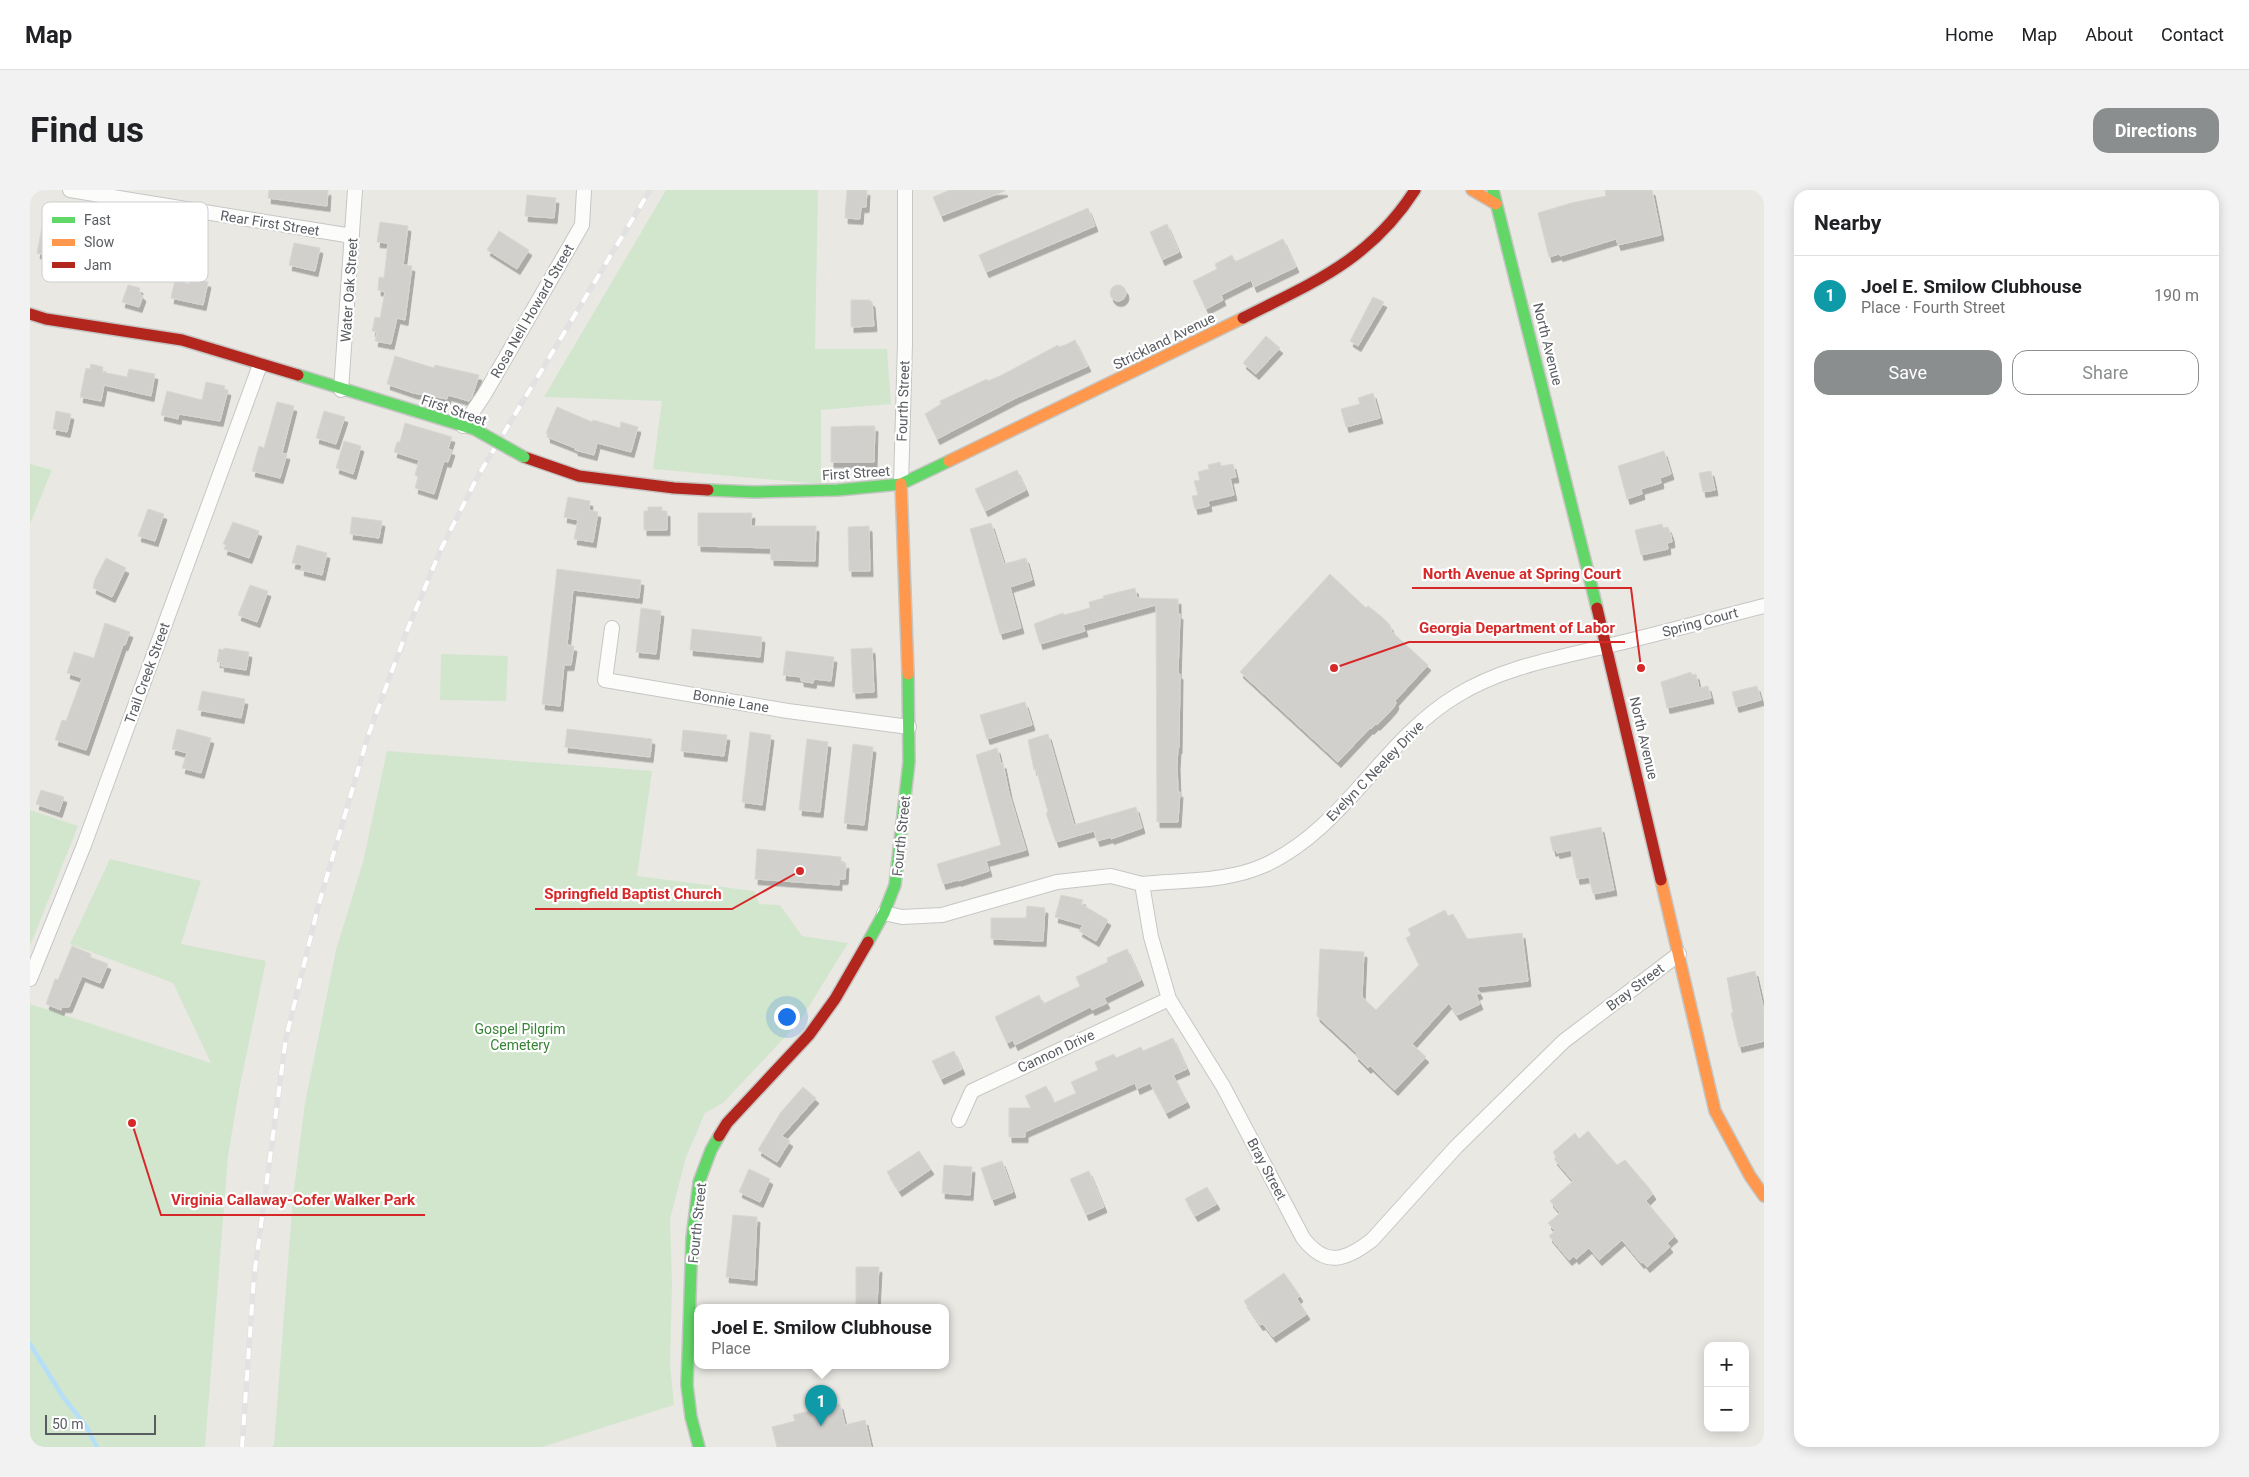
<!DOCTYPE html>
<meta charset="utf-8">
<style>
body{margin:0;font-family:Roboto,sans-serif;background:#f2f2f2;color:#202124}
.controls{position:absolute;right:15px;bottom:15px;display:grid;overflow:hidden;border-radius:10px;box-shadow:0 2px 12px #0003}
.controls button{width:45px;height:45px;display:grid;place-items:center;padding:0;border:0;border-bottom:1px solid #e0e0e0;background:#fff;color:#202124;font:25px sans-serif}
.scale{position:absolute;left:15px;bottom:12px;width:111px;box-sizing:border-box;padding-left:5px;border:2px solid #595d61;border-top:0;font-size:14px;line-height:18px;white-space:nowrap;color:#595d61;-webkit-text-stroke:4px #fff;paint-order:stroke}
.you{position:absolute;left:756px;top:826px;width:18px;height:18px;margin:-12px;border:4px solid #fff;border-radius:50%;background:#1a73e8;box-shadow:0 0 0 8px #1a73e833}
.badge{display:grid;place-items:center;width:32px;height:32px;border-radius:50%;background:#8b8e8e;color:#fff;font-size:16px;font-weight:700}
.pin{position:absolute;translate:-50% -41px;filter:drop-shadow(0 1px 2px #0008)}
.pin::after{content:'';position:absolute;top:26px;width:18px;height:15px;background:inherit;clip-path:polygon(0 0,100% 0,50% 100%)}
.popup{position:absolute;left:664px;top:1114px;width:255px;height:65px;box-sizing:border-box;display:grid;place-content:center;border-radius:10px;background:#fff;filter:drop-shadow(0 1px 4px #0005);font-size:16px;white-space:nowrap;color:#757577}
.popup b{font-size:19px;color:#202124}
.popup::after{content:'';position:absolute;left:50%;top:100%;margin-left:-10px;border:10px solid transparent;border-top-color:#fff}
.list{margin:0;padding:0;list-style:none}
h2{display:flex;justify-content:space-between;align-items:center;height:65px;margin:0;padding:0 20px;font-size:21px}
h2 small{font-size:16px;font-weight:400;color:#757577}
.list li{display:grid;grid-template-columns:32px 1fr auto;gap:15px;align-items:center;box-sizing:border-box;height:80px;padding:0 20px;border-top:1px solid #e0e0e0}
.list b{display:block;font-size:19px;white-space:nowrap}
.list p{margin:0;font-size:16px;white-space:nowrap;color:#757577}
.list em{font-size:16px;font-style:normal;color:#757577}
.actions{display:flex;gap:10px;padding:15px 20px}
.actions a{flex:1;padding:11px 0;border:1px solid #8b8e8e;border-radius:15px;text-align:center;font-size:18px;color:#8b8e8e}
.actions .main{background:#8b8e8e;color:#fff}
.map{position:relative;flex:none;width:1734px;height:1257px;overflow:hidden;border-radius:15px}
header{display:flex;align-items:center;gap:30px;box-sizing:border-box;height:70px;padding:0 25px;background:#fff;border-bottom:1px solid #e0e0e0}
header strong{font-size:24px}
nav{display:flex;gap:28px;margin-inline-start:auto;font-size:18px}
.intro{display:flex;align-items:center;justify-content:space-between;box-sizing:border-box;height:120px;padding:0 30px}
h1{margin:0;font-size:35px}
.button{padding:12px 22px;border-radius:15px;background:#8b8e8e;color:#fff;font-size:18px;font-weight:700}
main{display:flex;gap:30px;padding:0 30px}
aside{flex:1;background:#fff;border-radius:15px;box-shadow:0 2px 12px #0003}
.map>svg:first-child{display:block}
</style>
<header>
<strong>Map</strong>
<nav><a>Home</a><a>Map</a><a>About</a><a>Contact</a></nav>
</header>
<div class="intro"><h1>Find us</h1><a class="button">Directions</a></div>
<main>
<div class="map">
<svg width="1734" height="1257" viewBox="0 0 1734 1257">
<defs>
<filter id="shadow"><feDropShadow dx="3" dy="5.5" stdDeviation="0" flood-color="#0004"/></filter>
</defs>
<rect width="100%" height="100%" fill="#e9e8e3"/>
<!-- green -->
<path fill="#d2e6ce" d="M636,0H788L785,159H857L861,214L791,220V294L623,279L632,211L514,207Z
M0,274L22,280L0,334Z
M411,464L478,466L476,511L410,510Z
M357,561L622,581L607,686L724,701L729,714L750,715L772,746L818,753L770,831L693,913L675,923L656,967L640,1029L642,1092L640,1174L644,1215L512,1257H242L244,1255L263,1007L275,913L306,760L333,672Z
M0,620L48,636L0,756Z
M80,669L171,691L151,754L236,771L209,900L198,966L175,1257H0V814L181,873L143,793L40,754Z"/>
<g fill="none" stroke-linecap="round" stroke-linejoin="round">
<!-- stream -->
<path stroke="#b4dff6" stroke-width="4.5" d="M0,1154L33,1207L56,1236L67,1257"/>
</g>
<!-- building -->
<path fill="#d1d0cd" stroke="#d8d7d2" filter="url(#shadow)" d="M239,0H298L297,16L238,8Z
M817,0H837L836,17H831L830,29L815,28Z
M920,0H974L975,1L911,26L903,7Z
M1575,0H1622L1631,45L1588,55L1586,49L1530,66L1529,64L1519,67L1508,23L1541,13L1576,6Z
M497,5L526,8L524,28L495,26Z
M1058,18L1065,36L956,82L949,65Z
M14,27L32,29L31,32L40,35L38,42L59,45L56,62L33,58L31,68L7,63Z
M350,32L378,36L373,75L382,76L375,130L367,128L361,154L345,151L347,142L342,141L345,127L350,128L355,102L348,100L349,87L354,88L358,53L347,52Z
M1137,34L1149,62L1132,70L1120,42Z
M469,41L499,60L487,79L457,60Z
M1253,49L1266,77L1224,97L1221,90L1191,105L1193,110L1176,119L1163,91L1187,79L1185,74L1202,65L1205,72Z
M264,53L290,58L285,81L259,75Z
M161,88L178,92L173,115L141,108L145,90L159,94Z
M98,95L110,98L109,102L113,106L109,117L92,112Z
M1080 103a8 8 0 1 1 16 0a8 8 0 1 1-16 0Z
M1343,107L1354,112L1328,156L1320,151Z
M821,110H839L842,112L844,136L821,137Z
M1236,146L1250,158L1226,184L1213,173Z
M1045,150L1058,176L986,208L907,249L895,224L911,214L910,211L957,189L958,191L972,185L1028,155L1029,157L1035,155Z
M365,166L404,178L405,175L449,185L442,207L439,211L418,205L417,209L383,203L357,194Z
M61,174L73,177L72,182L97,187L99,179L125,184L121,206L74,195L71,211L50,207L56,178L60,179Z
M176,192L195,196L194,199L198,200L190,231L149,224L148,229L131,225L137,201L172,210Z
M1343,203L1350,228L1316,237L1311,219L1330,214L1328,208Z
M247,212L264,216L252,263L257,264L250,288L222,281L229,256L234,258Z
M527,217L562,232L563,230L590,238L591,232L608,237L601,262L567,253L564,265L545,260V258L517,247L518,244L516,243Z
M26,221L41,224L37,242L23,239Z
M294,221L315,227L306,254L286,248Z
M375,233L422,247L418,259L422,260L418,272L414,271L404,304L385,298L388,287L385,285L389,270L364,262L367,252H370Z
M826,236H845L844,272H801V237Z
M314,251L331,256L323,284L306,278Z
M1634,261L1641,284L1630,288L1631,293L1611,299L1612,304L1597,309L1588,276Z
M1190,272L1191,276L1203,274L1206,287L1200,288L1204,305L1178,311L1179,316L1165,319L1162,306L1168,305L1164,291L1170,290L1168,282L1179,279L1178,275Z
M987,280L996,300L955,321L945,299Z
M1681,281L1685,300L1673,302L1669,283Z
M538,307L560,311L559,320L568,322L563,352L544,349L548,330L534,327Z
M618,317H632V321H637V340H614V321H618Z
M118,319L134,324L125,351L108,346Z
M668,323H722L721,336H786L785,371L741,370V358L668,356Z
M322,327L352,331L349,348L320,344Z
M203,332L229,341L219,368L194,359L196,355L193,354Z
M961,333L974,374L996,368L1002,390L980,397L991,438L970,444L940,339Z
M1632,334L1633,338L1638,337L1641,345L1642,352L1637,353L1638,359L1611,365L1605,340Z
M839,336L840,381H819L818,337Z
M267,355L297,363L292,385L271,380L272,375L262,373Z
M76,368L96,378L82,407L63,398L65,389Z
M527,379L611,390L609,408L543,400L537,455L544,456L541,475H534L530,516L512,514Z
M1300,384L1336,418L1338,416L1352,427L1360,435L1362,442L1398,475L1365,511L1366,513L1364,517L1357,525L1347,535L1346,534L1341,539L1340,538L1308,572L1210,482Z
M220,395L238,401L227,432L208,425Z
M1105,398L1107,408L1148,409V424H1150L1148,484H1150L1149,558H1148L1147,574L1148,602H1150L1148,632H1127L1126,415L1053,435L1055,441L1010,454L1004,434L1033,423L1034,425L1060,418L1059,412L1074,408L1073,406Z
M611,418L631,421L626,464L606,462Z
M75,433L100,442L95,455H93L56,560L25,550L32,530L36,531L52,488L37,483L44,462L64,468Z
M662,439L732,447L730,467L660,460Z
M194,458L219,462L216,480L191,476L192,472H187L189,459L194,460Z
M842,458L844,502L823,503L821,459Z
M756,461L804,467L801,491L784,489L783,493L771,491V487L753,485Z
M1661,482L1662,485L1666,484L1669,498L1678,496L1681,508L1637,518L1631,492Z
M1727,496L1731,510L1706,517L1702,502Z
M172,501L215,509L211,528L168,520Z
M995,512L1002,535L957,549L950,525Z
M147,539L181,548L171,583L152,578L157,563L142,559Z
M537,539L622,549L620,567L535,557Z
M653,540L697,545L694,566L651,561Z
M720,542L741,545L732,615L712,612Z
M1018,544L1044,635L1106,617L1112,638L1081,649V647L1067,651L1064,641L1026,652L1016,623L1018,622L1006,579L1004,580L998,550Z
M777,549L798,552L790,622L769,620Z
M823,554L843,557L834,635L814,633Z
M967,558L971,574L973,573L979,603L996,660L956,671L959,681L928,691V690L913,694L907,674L971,655L946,565Z
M11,600L34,607L29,622L6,614Z
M1571,637L1584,700L1563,704L1559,687L1547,689L1541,660L1527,663L1526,660L1523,661L1520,647Z
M727,659L811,667V673H816L815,689H809V695L725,689Z
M1031,705L1053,710L1051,714L1078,730L1066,751L1049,741L1053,735L1025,727Z
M997,716L1015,718L1013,751L961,749V728H996Z
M1415,720L1418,726L1423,724L1437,749L1492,743L1498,791L1446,797L1450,803L1446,805L1450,814L1427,825L1419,813L1382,854L1396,867L1365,900L1340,876L1338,878L1325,865L1327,863L1287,826L1290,759L1334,762L1332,807L1346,820L1389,775L1376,748L1381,745L1378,739Z
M42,756L61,764L60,767L78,774L70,793L52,786L39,817H32L31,820L16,814L25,789L28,790Z
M1097,759L1111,790L1074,808L1077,813L1062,820L1060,817L985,855L983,850L977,853L965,827L1009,805L1013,814L1050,796L1046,787L1078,772L1077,768Z
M1725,781L1734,821V851L1709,857L1701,823H1703L1697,788Z
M1143,848L1157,879L1143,885L1157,912L1136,923L1120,893L1107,899L1105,893L995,942V947H979V918H1001L995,906L1016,896L1024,913L1046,903L1041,892L1068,880L1065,872L1084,864L1086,868L1111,857L1113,861Z
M924,861L932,879L911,889L902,871Z
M773,897L786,908L752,946L760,951L747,972L728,960L751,922Z
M1558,941L1587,975L1595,970L1619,998L1623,1004L1616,1011L1645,1046L1637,1053L1640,1057L1617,1077L1613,1072L1611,1073L1592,1050L1569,1070L1559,1058L1546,1069L1544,1066L1539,1070L1519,1046L1525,1041L1518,1033L1530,1023L1520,1011L1543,991L1524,969L1526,967L1523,962L1545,943L1549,949Z
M889,961L901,979L869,1001L857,982Z
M972,971L983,1002L962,1010L951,978Z
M914,975L942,977L940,1005L912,1003Z
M719,979L740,989L730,1012L709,1002Z
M1059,981L1074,1017L1056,1025L1040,989Z
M1177,997L1187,1014L1165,1026L1155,1009Z
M703,1025L727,1027L724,1090L696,1087Z
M826,1077H849L847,1114H826Z
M1254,1083L1270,1106L1267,1109L1277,1124L1243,1147L1233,1134L1230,1135L1214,1111Z
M810,1214L815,1235L835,1230L841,1257H747L742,1237L765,1231L763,1225Z"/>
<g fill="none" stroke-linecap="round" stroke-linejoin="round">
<defs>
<path id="street" d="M40,0L322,46
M311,200L325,0
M433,236L454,205L552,35L554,0
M871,294L875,154V0
M582,438L575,490L758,521L879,537
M1112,694C1152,690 1198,692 1235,675C1315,638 1352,551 1426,506C1471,478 1526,468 1577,456C1629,444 1682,429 1734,416
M854,723L872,727L912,725L1027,692L1081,686L1112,694L1121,747L1139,809L1193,896L1273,1048C1296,1078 1316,1070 1342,1050L1426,957L1534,851L1649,764
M0,789L54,655L230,175
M929,930L942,901L1139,809"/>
<path id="fast" d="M1463,0L1567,418
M268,185L444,239
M678,300L724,302L808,300L871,294L919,271
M838,752L854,723L865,695L879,572L878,484
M669,1257L661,1227L657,1195L662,1048L669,992L681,960L689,946"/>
<path id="slow" d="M1442,0L1466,14
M919,271L1213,128
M871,294L878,484
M1631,690L1685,921L1720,986L1734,1006"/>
<path id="jam" d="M0,124L16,129L152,150L268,185
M1213,128C1284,92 1340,70 1385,0
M494,267L549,286L644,298L678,300
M1567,418L1631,690
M689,946L697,933L779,845L805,809L838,752"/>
</defs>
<!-- street casing -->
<use href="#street" stroke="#c6c6c5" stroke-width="16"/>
<!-- fast casing -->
<use href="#fast" stroke="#c5c5c3" stroke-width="14"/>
<!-- slow casing -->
<use href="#slow" stroke="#c5c5c3" stroke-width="14"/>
<!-- jam casing -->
<use href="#jam" stroke="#c5c5c3" stroke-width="14"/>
<!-- street -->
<use href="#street" stroke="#fcfcfb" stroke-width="14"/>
<!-- fast -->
<use href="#fast" stroke="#63d668" stroke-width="11"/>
<!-- slow -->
<use href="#slow" stroke="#ff974d" stroke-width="11"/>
<!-- jam -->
<use href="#jam" stroke="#b3261e" stroke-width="11"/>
<defs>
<path id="rail" d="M212,1257L224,1087L256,848L288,717L338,546L376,443L411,359L448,286L620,0"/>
</defs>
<!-- rail casing -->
<use href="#rail" stroke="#e1e2e1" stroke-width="5.5"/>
<!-- rail -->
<use href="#rail" stroke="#fff" stroke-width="4" stroke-dasharray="11" stroke-linecap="butt"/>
<defs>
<path id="fast-bridge" d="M444,239L494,267"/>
</defs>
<!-- fast-bridge casing -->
<use href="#fast-bridge" stroke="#c5c5c3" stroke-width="14" stroke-linecap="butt"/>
<!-- fast-bridge -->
<use href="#fast-bridge" stroke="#63d668" stroke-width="11"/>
</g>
<g text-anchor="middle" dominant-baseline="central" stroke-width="4.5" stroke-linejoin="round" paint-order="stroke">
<!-- street labels -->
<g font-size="14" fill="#595d61" stroke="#fff">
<text transform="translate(240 33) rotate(9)">Rear First Street</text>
<text transform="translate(319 100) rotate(-86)">Water Oak Street</text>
<text transform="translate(502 121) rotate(-60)">Rosa Nell Howard Street</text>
<text transform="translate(1134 151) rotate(-26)">Strickland Avenue</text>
<text transform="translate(1518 154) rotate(76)">North Avenue</text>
<text transform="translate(873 211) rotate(-88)">Fourth Street</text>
<text transform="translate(424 220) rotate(19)">First Street</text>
<text transform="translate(826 283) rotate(-4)">First Street</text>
<text transform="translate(1670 432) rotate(-15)">Spring Court</text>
<text transform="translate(117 483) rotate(-70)">Trail Creek Street</text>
<text transform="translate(701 511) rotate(10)">Bonnie Lane</text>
<text transform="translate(1614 548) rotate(77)">North Avenue</text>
<text transform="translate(1345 581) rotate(-46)">Evelyn C Neeley Drive</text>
<text transform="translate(871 646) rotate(-84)">Fourth Street</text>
<text transform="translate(1605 797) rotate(-37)">Bray Street</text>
<text transform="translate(1026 861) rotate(-25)">Cannon Drive</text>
<text transform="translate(1237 979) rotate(62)">Bray Street</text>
<text transform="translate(667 1033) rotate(-84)">Fourth Street</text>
</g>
<!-- park labels -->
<g font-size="14" fill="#378435" stroke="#fff">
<text x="490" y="839">Gospel Pilgrim<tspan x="490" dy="16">Cemetery</tspan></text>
</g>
</g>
<!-- legend -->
<rect x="12" y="12" width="166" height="80" rx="8" fill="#fff" stroke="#cdced0" stroke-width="1"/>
<rect x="22" y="27" width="23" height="6" fill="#63d668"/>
<rect x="22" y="49" width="23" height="7" fill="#ff974d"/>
<rect x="22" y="72" width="23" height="6" fill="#b3261e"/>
<g font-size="14" fill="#595d61">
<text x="54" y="35">Fast</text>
<text x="54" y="57">Slow</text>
<text x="54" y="80">Jam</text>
</g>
<!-- callouts -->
<path fill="none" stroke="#d62828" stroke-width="2" d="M1611 478L1601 398H1382M1304 478L1379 452H1595M770 681L702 719H505M102 933L131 1025H395"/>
<g fill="#d62828" stroke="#fff" stroke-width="2">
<circle cx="1611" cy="478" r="5"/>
<circle cx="1304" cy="478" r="5"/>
<circle cx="770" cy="681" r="5"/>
<circle cx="102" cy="933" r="5"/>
</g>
<g font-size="15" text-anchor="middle" font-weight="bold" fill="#d62828" stroke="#fff" stroke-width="4.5" stroke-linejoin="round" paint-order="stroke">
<text x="1492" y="389">North Avenue at Spring Court</text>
<text x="1487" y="443">Georgia Department of Labor</text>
<text x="603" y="709">Springfield Baptist Church</text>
<text x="263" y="1015">Virginia Callaway-Cofer Walker Park</text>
</g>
</svg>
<div class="controls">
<button>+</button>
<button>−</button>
</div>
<div class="scale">50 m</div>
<div class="you"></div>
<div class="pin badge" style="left:791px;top:1236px;background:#0f9aa8">1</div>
<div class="popup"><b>Joel E. Smilow Clubhouse</b>Place</div>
</div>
<aside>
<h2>Nearby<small></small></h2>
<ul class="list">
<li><span class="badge" style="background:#0f9aa8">1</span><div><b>Joel E. Smilow Clubhouse</b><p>Place · Fourth Street</p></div><em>190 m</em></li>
</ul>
<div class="actions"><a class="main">Save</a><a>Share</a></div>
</aside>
</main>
